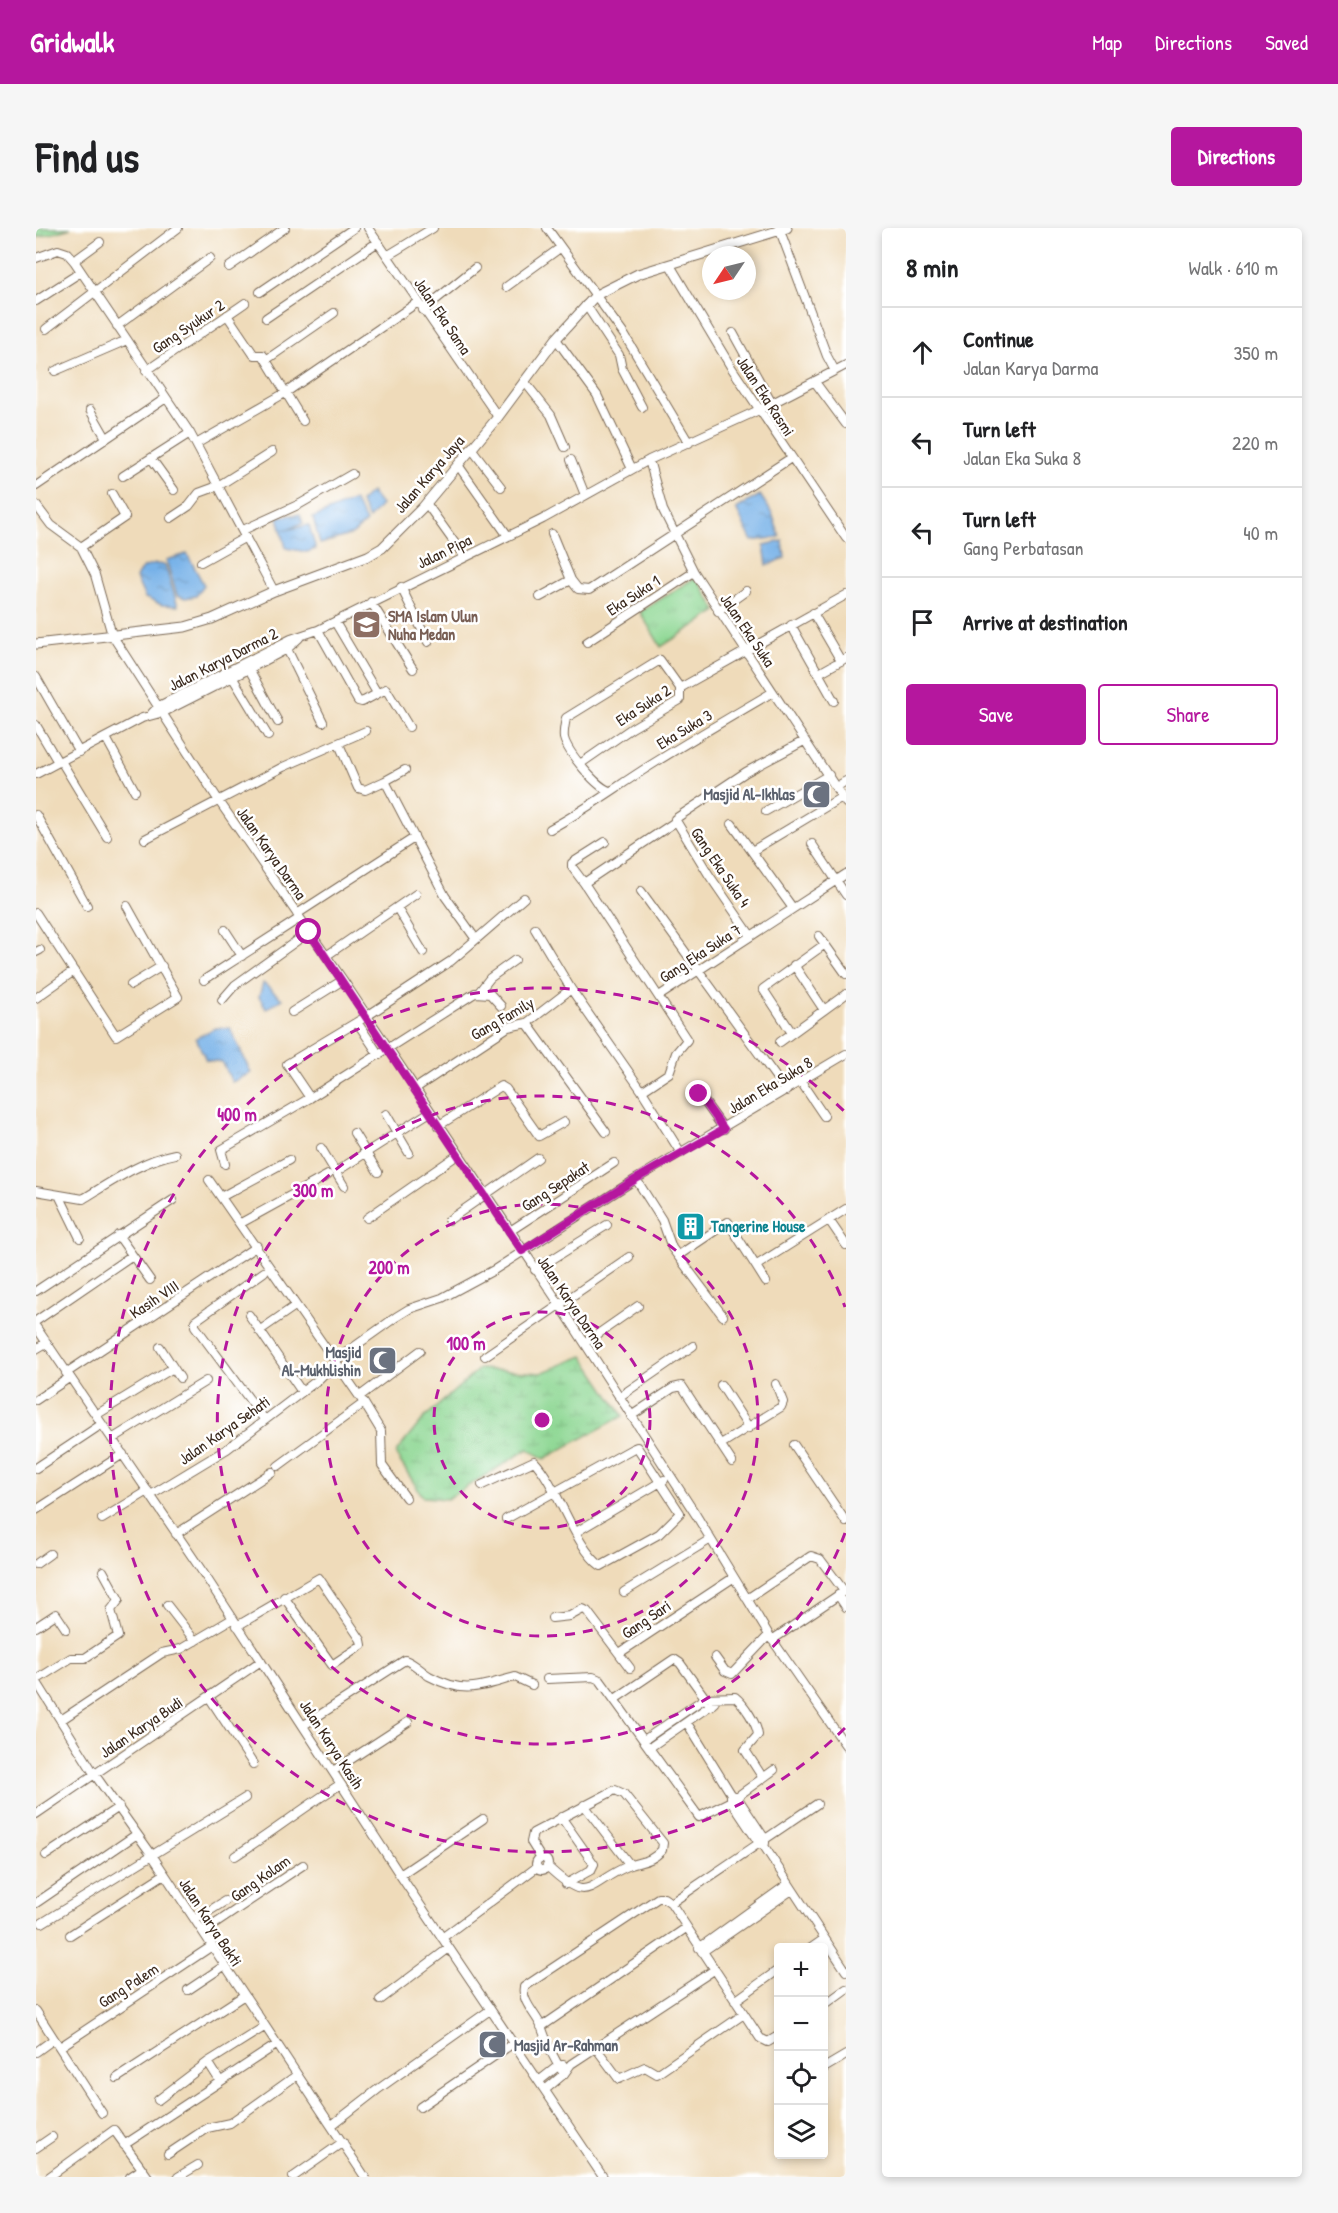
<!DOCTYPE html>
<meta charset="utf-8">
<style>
body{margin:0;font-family:"Patrick Hand",sans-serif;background:#f6f6f6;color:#202124}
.controls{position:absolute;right:18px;bottom:18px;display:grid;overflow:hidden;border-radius:6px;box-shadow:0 3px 9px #0003}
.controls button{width:54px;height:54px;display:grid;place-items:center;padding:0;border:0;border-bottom:2px solid #e0e0e0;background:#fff;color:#202124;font:30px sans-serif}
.compass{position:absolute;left:666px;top:18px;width:54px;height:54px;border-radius:50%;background:#fff;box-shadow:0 3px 9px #0003;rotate:235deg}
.stop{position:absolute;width:18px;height:18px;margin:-14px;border:4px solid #b5179e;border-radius:50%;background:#fff}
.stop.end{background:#b5179e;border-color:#fff;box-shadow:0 2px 6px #0008}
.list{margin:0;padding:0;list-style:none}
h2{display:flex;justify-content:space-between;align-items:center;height:78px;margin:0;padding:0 24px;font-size:26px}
h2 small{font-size:20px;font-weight:400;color:#757577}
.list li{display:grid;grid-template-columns:39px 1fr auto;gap:18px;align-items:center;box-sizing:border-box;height:90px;padding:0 24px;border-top:2px solid #e0e0e0}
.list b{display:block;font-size:22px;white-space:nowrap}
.list p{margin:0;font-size:20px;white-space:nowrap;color:#757577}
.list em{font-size:20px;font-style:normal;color:#757577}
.actions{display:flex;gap:12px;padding:18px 24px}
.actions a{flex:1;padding:14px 0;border:2px solid #b5179e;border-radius:6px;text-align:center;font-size:21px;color:#b5179e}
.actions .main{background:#b5179e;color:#fff}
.icon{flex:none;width:33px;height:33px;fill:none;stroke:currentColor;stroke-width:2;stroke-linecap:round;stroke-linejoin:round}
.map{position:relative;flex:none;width:810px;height:1949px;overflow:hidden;border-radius:6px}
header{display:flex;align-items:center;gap:36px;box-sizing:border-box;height:84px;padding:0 30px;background:#b5179e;color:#fff}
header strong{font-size:28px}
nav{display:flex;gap:33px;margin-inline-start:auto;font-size:21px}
.intro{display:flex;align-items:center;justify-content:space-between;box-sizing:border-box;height:144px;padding:0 36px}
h1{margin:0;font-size:42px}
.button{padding:15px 27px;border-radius:6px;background:#b5179e;color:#fff;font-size:21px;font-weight:700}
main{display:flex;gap:36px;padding:0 36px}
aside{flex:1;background:#fff;border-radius:6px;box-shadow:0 3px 9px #0003}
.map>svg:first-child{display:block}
</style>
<header>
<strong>Gridwalk</strong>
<nav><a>Map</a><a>Directions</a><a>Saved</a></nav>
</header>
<div class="intro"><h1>Find us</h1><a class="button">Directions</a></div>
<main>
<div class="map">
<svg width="810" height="1949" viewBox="0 0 810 1949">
<defs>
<pattern id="grass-tufts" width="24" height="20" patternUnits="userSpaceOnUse" patternTransform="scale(1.5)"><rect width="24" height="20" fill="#8dd793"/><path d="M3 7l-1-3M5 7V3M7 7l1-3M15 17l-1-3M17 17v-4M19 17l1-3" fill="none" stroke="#7bb97e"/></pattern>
<pattern id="wetland-marsh" width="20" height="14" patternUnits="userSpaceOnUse" patternTransform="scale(1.5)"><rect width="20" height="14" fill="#8dd793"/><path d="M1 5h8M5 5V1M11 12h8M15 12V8" fill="none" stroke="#7bb97e"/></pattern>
<pattern id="water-ripples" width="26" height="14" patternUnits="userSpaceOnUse" patternTransform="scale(1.5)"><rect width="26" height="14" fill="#76b1e8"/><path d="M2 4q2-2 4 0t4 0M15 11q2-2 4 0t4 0" fill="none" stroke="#6290bb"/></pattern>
</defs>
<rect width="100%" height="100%" fill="#fff"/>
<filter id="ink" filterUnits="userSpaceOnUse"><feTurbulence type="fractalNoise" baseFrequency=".0167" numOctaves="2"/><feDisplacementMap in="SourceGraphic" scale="12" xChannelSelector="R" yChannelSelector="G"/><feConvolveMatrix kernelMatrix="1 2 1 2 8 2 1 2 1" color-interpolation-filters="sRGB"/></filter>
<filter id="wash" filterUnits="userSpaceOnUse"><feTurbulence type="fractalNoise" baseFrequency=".008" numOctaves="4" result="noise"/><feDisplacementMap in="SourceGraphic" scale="24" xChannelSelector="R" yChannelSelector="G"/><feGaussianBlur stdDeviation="1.35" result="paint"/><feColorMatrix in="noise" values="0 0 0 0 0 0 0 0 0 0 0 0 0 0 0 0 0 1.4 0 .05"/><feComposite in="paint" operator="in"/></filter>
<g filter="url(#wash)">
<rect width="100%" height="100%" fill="#efdbba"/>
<!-- grass -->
<path fill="url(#grass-tufts)" stroke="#648058" stroke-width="1.5" d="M660,349L681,383L625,419L604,384Z"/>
<!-- wetland -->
<path fill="url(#wetland-marsh)" stroke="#648058" stroke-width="1.5" d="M0,0H35L0,10Z
M547,1128L587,1188L508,1231L492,1221L411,1271L387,1269L360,1227L361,1223L388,1190L443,1141L505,1145Z"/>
<!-- water -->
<path fill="url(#water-ripples)" stroke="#586e83" stroke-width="1.5" d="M335,264L345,277L333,291L324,274Z
M724,267L736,285L744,309L716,313L700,281Z
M318,272L330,294L317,306L284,316L277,290Z
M264,286L267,295L249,302L273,297L280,321L271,324L250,320L242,289Z
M747,313L749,330L731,337L728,317Z
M151,326L168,357L160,368L149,370L141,367L130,332Z
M120,336L129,337L142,378L126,377L109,370L100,350C104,340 110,338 120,336Z
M227,755L246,771L230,781L223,769Z
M179,800H194L215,845L196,854L186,834L170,832L160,810Z"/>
</g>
<g filter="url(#ink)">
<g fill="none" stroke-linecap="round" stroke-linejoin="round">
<defs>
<path id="minor" d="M332,0L462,189
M511,0L589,108L653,215
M743,0L791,128L799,143
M351,28L397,0
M0,30L22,22L31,25L38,33L154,205L238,363
M38,33L64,14
M634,37L695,139L810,310
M193,39L249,0
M470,59L524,20
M224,64L318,0
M0,73L45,44
M550,77L583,127L586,141L606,179
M387,82L439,40
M191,87L218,127H227L230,132
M230,90L342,14
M81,98L174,30
M10,101L142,0
M697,105L735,174
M520,111L561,167L596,241
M19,143L91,112
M110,143L209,75
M488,153L515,187L529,219
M779,154L810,196
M54,182L70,210
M267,193L230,132L298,85
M160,216L249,165L382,74
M435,220L465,259
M115,230L138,262
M535,232L549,267
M613,232L627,282L658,344L810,575
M422,237L472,308
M87,248L154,205
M0,258L130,170
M390,275L428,328
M0,277L15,297L45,319L59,347L76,407L183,573L307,752L524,1077L660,1287L733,1407L810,1518
M135,290L153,278L163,265L182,258L236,224
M207,302L264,276L316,246
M516,306L535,352L542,361L553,362L755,230
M45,319L89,289L76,266
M165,334L210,309
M365,359L392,414
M504,369L535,352
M335,374L377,441
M682,383L710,363
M777,385L805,433
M299,394L341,465
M755,397L798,473
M282,402L322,473L326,474L350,461L373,499
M551,414L658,344
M251,421L287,494
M211,437L242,494
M783,445L810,430
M195,447L232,508
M0,449L43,524
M116,485L123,478L255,411L282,402L507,291L613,232L723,182L810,137
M0,497L22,534
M70,510L99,563
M303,516L322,560L329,562L349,553L409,668L439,710
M25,533L71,609
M544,536L596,500L644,472V460L810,367
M0,546L106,490L128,484L213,441L251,421L263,410
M349,553L369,542
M800,559L810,553
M575,563C562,562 531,523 528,510C527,504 529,496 530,490L624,432L644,460
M730,583L793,547
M0,587L51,678
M696,596L756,679
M514,601C551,581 580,559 615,537C655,512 696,488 737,464
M109,611L247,539L330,503
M569,614L536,635V639L548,655L639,594
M776,616L810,667
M716,623L806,569
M548,655L651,812L640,825L633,845L606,863
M605,663L750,863
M361,680L387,724
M0,685L80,808L142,769L91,678
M261,686L378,610
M499,701L535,761L606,863L645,925
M189,702L206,728
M715,708L673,647L639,591L710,544L768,513
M783,708L810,746
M0,724L4,722
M290,728L380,666
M758,737L788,782
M168,752L264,690
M95,757L126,738
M443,764L454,750L479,732
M623,768L810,646
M0,770L38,743
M186,772L199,757L273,704
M256,784L307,752
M321,794L343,827
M491,795L570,904
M756,805L727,761L789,716
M744,814L810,766
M765,854L788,888
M380,860L472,799L491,795L535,761
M663,866L688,901
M274,870L251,836L331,788L415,733L488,670
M350,886L373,925
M402,898L465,858L470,861L503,908L528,894
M318,905L342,944
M285,920L308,958
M189,936L185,922L274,870L439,765L454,766L465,778
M301,943L394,884
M600,951L626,992L636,1020L687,1088
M173,952L328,1175L345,1203L346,1237L370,1270
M0,963L47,971C75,954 107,932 139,926
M24,969L44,1010
M185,969L253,932
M331,990L423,926
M413,992L502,930
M793,992L810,1017
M205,995L292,947
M474,1003L578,935
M82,1007L114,1052
M643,1027L692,994L730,1054
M721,1037L810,981
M499,1042L571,997
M0,1063L137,972
M213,1087L266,1164
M0,1093L95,1028
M0,1099L170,1349L364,1647L567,1949
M223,1103L259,1078
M549,1115L602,1078
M124,1119L144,1150
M0,1121L10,1115
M449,1128L593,1029
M30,1145L221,1018
M685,1157L713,1200
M324,1168L384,1123
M583,1169L657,1118
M0,1172L33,1150
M60,1187L137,1140
M595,1188L637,1160L646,1158L696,1234
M228,1191L159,1098V1093L228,1044
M76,1211L170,1153
M685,1216L745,1179L747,1174L740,1156
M758,1217L810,1294
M242,1238L328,1175
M0,1240L66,1196
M446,1257L498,1233C521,1256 539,1320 565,1338L623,1306L644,1285L601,1219L596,1221L470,1291
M115,1267L191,1221L283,1151L308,1126L360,1089L373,1081L406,1070L458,1042L600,951L810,826
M0,1282L87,1226
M66,1291L112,1263
M540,1304L628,1252
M140,1306L236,1244
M0,1336L14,1326
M588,1364L673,1312
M802,1367L810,1379
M711,1371L775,1328L784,1331L808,1363
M131,1377L159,1413
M516,1390L534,1388L547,1381L551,1383L594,1440
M201,1398L283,1350L325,1412L326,1417L296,1437L248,1369
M0,1399L20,1386L30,1401
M736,1412L810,1362
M585,1424L697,1350
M679,1429L689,1443L696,1446L733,1407
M511,1451L557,1449L564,1452L663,1589L695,1573L738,1542
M0,1452L35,1430H49L82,1408L75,1382L83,1372L67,1343
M0,1453L59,1547L116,1627L329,1949
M173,1469L217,1536
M579,1471L638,1431L644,1435L675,1478
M25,1492L126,1425L145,1421L196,1391
M651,1495L695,1566V1573L723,1615L728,1618L810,1743
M268,1497L369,1432C378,1435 385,1443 393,1448C429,1467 442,1459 479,1449L496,1457
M608,1512L669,1470L699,1469C708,1476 721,1496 722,1507L709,1522L727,1550
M613,1520L678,1475
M297,1543L372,1494
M696,1567L701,1569L729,1611V1615
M548,1577L594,1637
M0,1586L225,1433
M525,1589L558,1636L555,1642L530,1656
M10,1627L83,1579
M199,1628C237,1604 268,1579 305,1556
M505,1630L495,1614L497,1605L579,1562L588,1566L627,1615L626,1622C613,1636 606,1632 592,1638C550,1656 554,1679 511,1638
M500 1636a6 6 0 1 1 12 0a6 6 0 1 1-12 0Z
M364,1647L447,1591
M0,1675L101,1606
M635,1675L781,1576
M159,1692L189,1673
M6,1695L209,1570
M167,1704L267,1637
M34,1707L127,1647
M406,1710L501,1639
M663,1720L752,1656
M775,1720L788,1711
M666,1724L756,1662
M152,1762L188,1738
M344,1772L413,1720
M699,1773L742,1742
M788,1777L810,1761
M0,1783L66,1885
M505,1799L650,1700
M24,1819L176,1718
M560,1820L583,1851L609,1839L621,1846L708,1786
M0,1824L18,1811
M788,1840L810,1827
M528,1846C516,1829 512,1817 505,1798C500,1786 485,1773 488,1759L622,1670H628L635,1675L724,1810L732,1814L742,1808
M81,1850L207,1768
M184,1853L172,1834L228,1799
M503,1853L522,1838L527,1837
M509,1862L528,1846L535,1836L678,1742
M122,1872L172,1834
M384,1879L476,1816
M296,1897L341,1862L454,1782
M88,1917L240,1817
M0,1920L16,1909
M132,1926L171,1900L194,1895L261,1847
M13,1949L78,1902L112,1949
M94,1949L106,1941
M142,1949L162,1937
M257,1949L307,1914"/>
<path id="major" d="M0,416L149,399L176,391L238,363L332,328L346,320L387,279L462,189L520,111L560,67L602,46L751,0"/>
</defs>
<!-- minor casing -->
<use href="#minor" stroke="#7a6855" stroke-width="10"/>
<!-- major casing -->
<use href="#major" stroke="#7a6855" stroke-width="11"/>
<!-- minor -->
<use href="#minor" stroke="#fff" stroke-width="8"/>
<!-- major -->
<use href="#major" stroke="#fff" stroke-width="9"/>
</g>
</g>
<g fill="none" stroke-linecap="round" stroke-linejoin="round" filter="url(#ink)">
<!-- route -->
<path stroke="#b5179e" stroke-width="8" d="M273,704L486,1023L600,951L688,901L663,866"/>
</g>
<!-- distance rings -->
<g fill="none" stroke="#b5179e" stroke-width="3" stroke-dasharray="10 8">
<circle cx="506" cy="1192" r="108"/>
<circle cx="506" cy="1192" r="216"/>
<path d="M809 1305A324 324 0 1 1 809 1079"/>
<path d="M809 1500A432 432 0 1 1 809 884"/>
</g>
<!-- icons -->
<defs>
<symbol id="school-square" viewBox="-11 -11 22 22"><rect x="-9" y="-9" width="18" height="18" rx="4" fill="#8d6e63" stroke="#fff"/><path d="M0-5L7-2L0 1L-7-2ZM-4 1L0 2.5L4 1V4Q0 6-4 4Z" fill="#fff"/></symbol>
<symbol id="mosque-square" viewBox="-11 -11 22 22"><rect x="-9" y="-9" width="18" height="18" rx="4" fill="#6b7280" stroke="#fff"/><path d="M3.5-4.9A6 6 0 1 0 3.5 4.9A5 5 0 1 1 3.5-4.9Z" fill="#fff"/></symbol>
<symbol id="building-square" viewBox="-11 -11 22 22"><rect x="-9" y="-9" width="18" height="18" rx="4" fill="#0f9aa8" stroke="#fff"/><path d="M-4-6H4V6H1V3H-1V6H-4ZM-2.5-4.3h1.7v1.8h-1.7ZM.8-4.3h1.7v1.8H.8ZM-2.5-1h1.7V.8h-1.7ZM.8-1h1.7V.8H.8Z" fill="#fff"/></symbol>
</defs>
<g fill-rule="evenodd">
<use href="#school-square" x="314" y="380" width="33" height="33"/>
<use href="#mosque-square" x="764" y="550" width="33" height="33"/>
<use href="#building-square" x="638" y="982" width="33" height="33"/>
<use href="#mosque-square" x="330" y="1116" width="33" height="33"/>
<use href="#mosque-square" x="440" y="1800" width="33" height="33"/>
</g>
<g text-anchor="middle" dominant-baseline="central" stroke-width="5" stroke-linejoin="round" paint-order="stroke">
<!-- street labels -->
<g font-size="16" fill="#3b2a1e" stroke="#fff">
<text transform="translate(407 88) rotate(56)">Jalan Eka Sama</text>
<text transform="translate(152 98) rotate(-34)">Gang Syukur 2</text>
<text transform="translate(730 168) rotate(57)">Jalan Eka Rasmi</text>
<text transform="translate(393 246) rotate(-49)">Jalan Karya Jaya</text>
<text transform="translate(408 323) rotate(-26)">Jalan Pipa</text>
<text transform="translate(597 367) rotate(-33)">Eka Suka 1</text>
<text transform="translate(712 402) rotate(56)">Jalan Eka Suka</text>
<text transform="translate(187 431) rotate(-27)">Jalan Karya Darma 2</text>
<text transform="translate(607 477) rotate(-33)">Eka Suka 2</text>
<text transform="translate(648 501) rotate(-31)">Eka Suka 3</text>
<text transform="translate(236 625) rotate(55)">Jalan Karya Darma</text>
<text transform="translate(685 639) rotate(56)">Gang Eka Suka 4</text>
<text transform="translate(664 725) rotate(-33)">Gang Eka Suka 7</text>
<text transform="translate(466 790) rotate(-30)">Gang Family</text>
<text transform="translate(734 857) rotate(-31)">Jalan Eka Suka 8</text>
<text transform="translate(519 958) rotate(-33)">Gang Sepakat</text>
<text transform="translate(118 1071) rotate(-34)">Kasih VIII</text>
<text transform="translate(536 1074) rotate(56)">Jalan Karya Darma</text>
<text transform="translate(188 1202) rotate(-35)">Jalan Karya Sehati</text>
<text transform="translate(610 1391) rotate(-34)">Gang Sari</text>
<text transform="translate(105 1499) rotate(-34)">Jalan Karya Budi</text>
<text transform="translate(296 1516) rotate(57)">Jalan Karya Kasih</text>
<text transform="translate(224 1650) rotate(-35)">Gang Kolam</text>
<text transform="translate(175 1694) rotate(57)">Jalan Karya Bakti</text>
<text transform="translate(92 1757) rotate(-33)">Gang Palem</text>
</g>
<!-- education labels -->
<g font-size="16" font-weight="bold" fill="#785e54" stroke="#fff" text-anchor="start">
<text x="352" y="388">SMA Islam Ulun<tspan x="352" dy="18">Nuha Medan</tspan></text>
</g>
<!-- worship labels -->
<g font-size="16" font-weight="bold" fill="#5b616d" stroke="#fff" text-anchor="end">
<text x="759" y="566">Masjid Al-Ikhlas</text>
<text x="325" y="1124">Masjid<tspan x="325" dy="18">Al-Mukhlishin</tspan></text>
<text x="478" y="1817" text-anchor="start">Masjid Ar-Rahman</text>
</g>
<!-- culture labels -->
<g font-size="16" font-weight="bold" fill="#0d838f" stroke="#fff" text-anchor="start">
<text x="675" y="998">Tangerine House</text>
</g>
</g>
<circle cx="506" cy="1192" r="9" fill="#b5179e" stroke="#fff" stroke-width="3"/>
<g font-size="18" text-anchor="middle" font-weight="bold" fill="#b5179e" stroke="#fff" stroke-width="5" stroke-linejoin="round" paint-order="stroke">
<text x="201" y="893">400 m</text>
<text x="277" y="969">300 m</text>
<text x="353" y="1046">200 m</text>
<text x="430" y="1122">100 m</text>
</g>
</svg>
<div class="controls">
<button>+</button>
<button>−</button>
<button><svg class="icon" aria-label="locate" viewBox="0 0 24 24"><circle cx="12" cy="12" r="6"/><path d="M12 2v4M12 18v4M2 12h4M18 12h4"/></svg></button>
<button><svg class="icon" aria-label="layers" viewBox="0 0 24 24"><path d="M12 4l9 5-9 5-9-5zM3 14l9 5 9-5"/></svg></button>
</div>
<svg class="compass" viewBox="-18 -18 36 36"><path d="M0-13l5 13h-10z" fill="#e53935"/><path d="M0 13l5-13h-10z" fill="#757577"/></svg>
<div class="stop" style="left:273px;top:704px"></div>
<div class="stop end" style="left:663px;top:866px"></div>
</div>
<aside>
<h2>8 min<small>Walk · 610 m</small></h2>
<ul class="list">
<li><svg class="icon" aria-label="ahead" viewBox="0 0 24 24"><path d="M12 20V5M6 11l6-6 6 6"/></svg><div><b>Continue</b><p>Jalan Karya Darma</p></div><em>350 m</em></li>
<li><svg class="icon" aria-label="left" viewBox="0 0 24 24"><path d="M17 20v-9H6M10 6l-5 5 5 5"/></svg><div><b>Turn left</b><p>Jalan Eka Suka 8</p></div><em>220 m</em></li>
<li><svg class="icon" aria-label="left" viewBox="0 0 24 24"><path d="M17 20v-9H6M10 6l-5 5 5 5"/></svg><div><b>Turn left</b><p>Gang Perbatasan</p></div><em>40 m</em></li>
<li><svg class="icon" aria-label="arrive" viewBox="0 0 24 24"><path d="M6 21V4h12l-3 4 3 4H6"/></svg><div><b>Arrive at destination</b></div></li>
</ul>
<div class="actions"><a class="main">Save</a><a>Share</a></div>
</aside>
</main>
